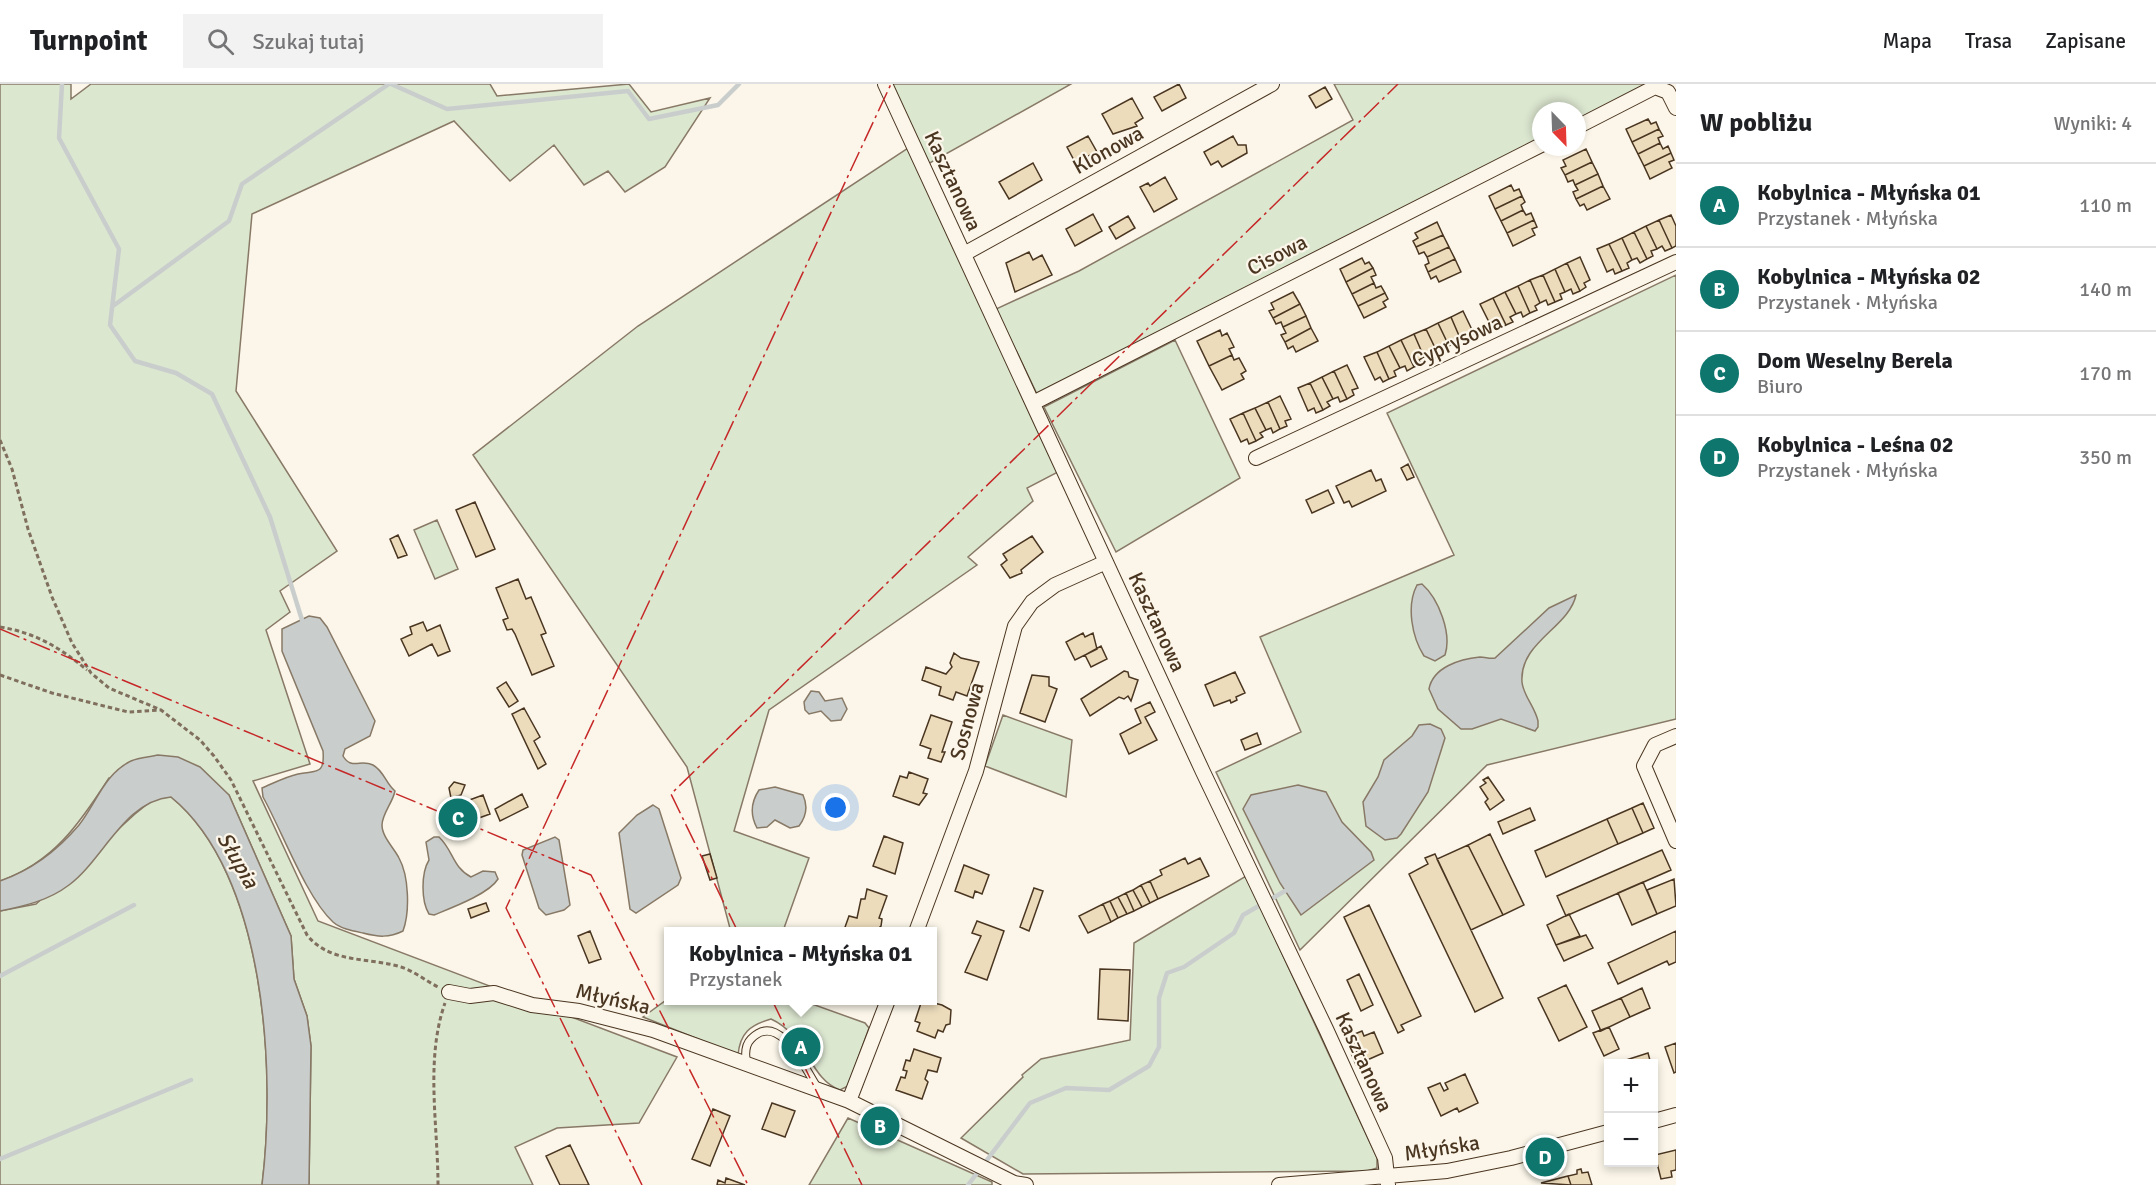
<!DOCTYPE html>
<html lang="pl">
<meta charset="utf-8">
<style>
body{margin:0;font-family:Signika,sans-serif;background:#f2f2f2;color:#202124}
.controls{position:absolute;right:18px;bottom:18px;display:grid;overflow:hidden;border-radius:0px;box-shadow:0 3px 9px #0003}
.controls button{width:54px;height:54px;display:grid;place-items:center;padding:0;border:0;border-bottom:2px solid #e0e0e0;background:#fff;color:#202124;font:30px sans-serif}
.compass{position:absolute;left:1532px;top:18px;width:54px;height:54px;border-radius:50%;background:#fff;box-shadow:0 3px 9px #0003;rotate:157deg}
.you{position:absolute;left:836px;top:724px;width:21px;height:21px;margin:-15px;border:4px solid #fff;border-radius:50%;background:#1a73e8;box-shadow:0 0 0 9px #1a73e833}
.badge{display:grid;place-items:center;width:39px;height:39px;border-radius:50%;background:#0f766e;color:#fff;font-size:20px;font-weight:700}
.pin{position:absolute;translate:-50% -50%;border:3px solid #fff;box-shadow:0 2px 6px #0006}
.popup{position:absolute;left:664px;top:843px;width:273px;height:78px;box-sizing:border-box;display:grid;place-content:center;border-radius:0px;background:#fff;filter:drop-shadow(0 2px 4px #0005);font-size:20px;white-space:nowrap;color:#757577}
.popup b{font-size:22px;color:#202124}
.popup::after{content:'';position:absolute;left:50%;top:100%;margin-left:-12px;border:12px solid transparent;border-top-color:#fff}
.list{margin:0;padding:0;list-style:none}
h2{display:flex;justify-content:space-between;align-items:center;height:78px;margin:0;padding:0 24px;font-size:26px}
h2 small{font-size:20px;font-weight:400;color:#757577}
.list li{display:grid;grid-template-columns:39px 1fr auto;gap:18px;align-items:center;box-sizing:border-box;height:84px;padding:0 24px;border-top:2px solid #e0e0e0}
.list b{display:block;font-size:22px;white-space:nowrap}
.list p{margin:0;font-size:20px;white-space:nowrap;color:#757577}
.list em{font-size:20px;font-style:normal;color:#757577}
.icon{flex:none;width:33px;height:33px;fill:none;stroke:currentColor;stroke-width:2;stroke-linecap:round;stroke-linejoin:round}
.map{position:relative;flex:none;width:1676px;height:1101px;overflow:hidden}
header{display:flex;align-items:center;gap:36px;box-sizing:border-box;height:84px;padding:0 30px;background:#fff;border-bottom:2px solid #e0e0e0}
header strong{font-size:28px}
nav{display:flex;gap:33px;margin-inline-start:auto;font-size:21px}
.search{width:420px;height:54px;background:#f2f2f2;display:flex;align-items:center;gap:15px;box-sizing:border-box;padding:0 21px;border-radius:0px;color:#757577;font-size:22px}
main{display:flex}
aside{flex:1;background:#fff}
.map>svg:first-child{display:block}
</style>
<header>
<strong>Turnpoint</strong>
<div class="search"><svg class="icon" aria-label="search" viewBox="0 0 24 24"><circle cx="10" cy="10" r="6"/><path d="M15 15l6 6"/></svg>Szukaj tutaj</div>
<nav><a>Mapa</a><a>Trasa</a><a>Zapisane</a></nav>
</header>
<main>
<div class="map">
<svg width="1676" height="1101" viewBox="0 0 1676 1101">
<rect width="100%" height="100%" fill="#fbf6e9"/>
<!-- green -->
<path fill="#dce7d0" stroke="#887966" stroke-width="1.5" d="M0,0H71V15L91,0H490L497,12L629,0L651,28L710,14L665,83L625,108L608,87L584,101L554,61L510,97L454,37L252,130L236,307L337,467L280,507L290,528L266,546L310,680L253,697L318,837L677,973L639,1039L557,1044L515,1063L533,1101H309L311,962L307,932L294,895L291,852L229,711L109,694C80,739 53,779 0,797Z
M892,0H1071L928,80Z
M1334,0H1652L1577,37V27H1541V55L1037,310L996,225L1079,187L1353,36Z
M908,64L1058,388L1027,404L1033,417L968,473L977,481L769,626L734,747L809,774L783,847L731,848L687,683L473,371L638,242Z
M1676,191V635L1487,681L1300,866L1216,688L1301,648L1260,553L1454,471L1387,329Z
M1175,256L1240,394L1116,468L1044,323Z
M437,436L458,485L435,495L414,446Z
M1003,631L1072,656L1066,713L985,682Z
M171,713C266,791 276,988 262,1101H0V827L36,820L135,730L155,714Z
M1246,792L1377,1074V1084L1367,1087L1023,1090L961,1054L1023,993L1022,991L1041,975L1130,956L1134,859Z
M669,914V916H801L865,939L869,944L848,1002L840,1006C810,996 807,951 771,935C750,941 740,949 738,971L643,933Z
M848,1034L992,1098V1101H809Z"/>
<!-- water -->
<path fill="#c9cecd" stroke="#887966" stroke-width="1.5" d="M1422,500C1439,515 1452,550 1445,571L1435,577L1424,572C1412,553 1406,522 1417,501Z
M1576,511C1569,544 1519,558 1522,598C1523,611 1535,623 1538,637V643L1535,647L1501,635L1472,645H1461L1438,625L1429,605C1433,583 1460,575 1480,573C1486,573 1489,575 1495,574L1549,524Z
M309,532L320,534L327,543L375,637L370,652L345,665L343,672C351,686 361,675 373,681C384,687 386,700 395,707C393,718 382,730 382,741C382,753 394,764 399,774C409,792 410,828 403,847C389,854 378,853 363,849C353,847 341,845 333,838C306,813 282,747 263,713L262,704C274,699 285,693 298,690C316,686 325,692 323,667L282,567V545Z
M811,607L819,608L825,617L842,614L847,625L841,636L831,637L821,627L809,630L805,626L804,618Z
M1430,640L1441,645L1445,654L1428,708L1401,750L1397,754L1385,756L1366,742L1363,718L1378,693L1384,676L1412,652L1419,641Z
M158,671L178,673L200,683L229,711L291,852L294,895L307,932L311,962L309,1101H262C276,988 266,790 171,713C124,717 103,776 69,801C48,817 24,822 0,827V797C32,786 57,767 79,741C96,720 104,690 131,677C139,673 150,673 158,671Z
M1298,701L1326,708L1342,738L1371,768L1374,776L1301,831L1280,799L1243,725L1251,711Z
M775,703L803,711C808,722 806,733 799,742L790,744L775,736L767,743L757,744C750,731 751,718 759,706Z
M653,721L659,725L681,794L678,801L636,829L630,825L619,749L637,731Z
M434,753H439C453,766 453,784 471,793L483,787L495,788L498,795C489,810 451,824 434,831L429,830C421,817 421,789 429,776L426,758Z
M555,753L559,756L570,821L564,826L546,831L539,824L522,771L523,766Z"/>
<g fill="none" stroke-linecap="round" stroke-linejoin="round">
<!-- stream -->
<path stroke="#c9cecd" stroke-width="4.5" d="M62,0L59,54L119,165L110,241L135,277L176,289L212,310L270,433L302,536
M391,0L447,25L628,7L649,35L718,21L739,0
M113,222L229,137L242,100L389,0
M0,892L134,821
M0,1075L191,996
M968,1101L1030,1019L1066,1004L1109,1006L1149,982L1159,963V914L1167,889L1184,883L1234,849L1243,831L1285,807"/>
</g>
<!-- building -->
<path fill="#ecdcbc" stroke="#4a3520" stroke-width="1.5" d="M1179,0L1186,14L1162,27L1154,13Z
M1325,3L1332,15L1316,24L1309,12Z
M1132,14L1143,34L1135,39L1137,42L1113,50L1102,30Z
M1648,35L1651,40L1656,38L1659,45L1632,58L1626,45Z
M1659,45L1663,52L1658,54L1660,59L1638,70L1632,58Z
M1088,52L1097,68L1075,78L1067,63Z
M1233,52L1238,61H1246L1247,69L1222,83L1218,77L1211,81L1204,68Z
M1660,59L1663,65L1668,62L1671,69L1644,82L1638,70Z
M1586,65L1592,78L1565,91L1561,84L1566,82L1563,76Z
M1671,69L1674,76L1669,78L1672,84L1650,95L1644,82Z
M1592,78L1598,90L1575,101L1573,96L1568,98L1565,91Z
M1033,79L1042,96L1009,115L999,98Z
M1598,90L1603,102L1576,115L1573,108L1578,106L1575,101Z
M1165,93L1177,115L1154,128L1140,103L1148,99L1150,102Z
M1511,101L1514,107L1519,105L1522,112L1495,125L1489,112Z
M1603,102L1610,115L1587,126L1584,120L1580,122L1576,115Z
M1522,112L1525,118L1521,121L1523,126L1501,137L1495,125Z
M1523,126L1526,131L1531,129L1534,136L1507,149L1501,137Z
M1093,130L1102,147L1075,162L1066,145Z
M1671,131L1676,142V162L1672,164L1659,136Z
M1128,132L1135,144L1116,155L1109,143Z
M1534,136L1537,143L1532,145L1535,151L1513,162L1507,149Z
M1659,136L1672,164L1665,167L1662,162L1657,165L1646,142Z
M1437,138L1443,151L1416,163L1413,157L1418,154L1415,149Z
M1646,142L1657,165L1651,167L1653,172L1647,175L1634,148Z
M1634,148L1647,175L1640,179L1637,174L1632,176L1622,154Z
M1443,151L1449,163L1427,173L1424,168L1419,170L1416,163Z
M1622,154L1632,176L1627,179L1629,184L1622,187L1609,160Z
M1609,160L1622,187L1615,190L1613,185L1607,188L1597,165Z
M1449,163L1455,175L1428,188L1425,181L1429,179L1427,173Z
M1029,168L1033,176L1042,171L1052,191L1015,208L1006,179Z
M1580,173L1590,196L1584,199L1586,203L1580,207L1567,179Z
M1362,174L1365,180L1369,178L1373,184L1346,198L1340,185Z
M1455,175L1461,188L1439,198L1436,192L1431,195L1428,188Z
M1567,179L1580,207L1573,210L1571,205L1565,208L1555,185Z
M1373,184L1376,191L1371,193L1374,199L1352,210L1346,198Z
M1555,185L1565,208L1560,210L1562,215L1555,218L1543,191Z
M1543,191L1555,218L1548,221L1546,216L1540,219L1530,196Z
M1530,196L1540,219L1535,222L1537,226L1530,229L1518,202Z
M1374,199L1376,204L1381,202L1385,209L1358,222L1352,210Z
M1518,202L1530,229L1523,233L1521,228L1516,230L1505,208Z
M1293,208L1300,220L1273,234L1269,227L1274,225L1271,219Z
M1505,208L1516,230L1510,233L1513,238L1506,241L1493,214Z
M1385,209L1388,215L1383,218L1386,223L1364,234L1358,222Z
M1493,214L1506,241L1499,244L1497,239L1491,242L1480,220Z
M1300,220L1306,232L1283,243L1281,238L1276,240L1273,234Z
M1463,227L1474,250L1468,253L1470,257L1463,261L1451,233Z
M1306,232L1311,244L1285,258L1281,251L1286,249L1283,243Z
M1451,233L1463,261L1457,264L1454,259L1449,262L1438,239Z
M1438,239L1449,262L1443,264L1446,269L1439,272L1426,245Z
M1311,244L1318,257L1296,268L1293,262L1288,265L1285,258Z
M1426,245L1439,272L1432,275L1430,270L1424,273L1414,250Z
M1220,246L1222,252L1227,249L1234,263L1229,265L1232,271L1209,282L1197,257Z
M1414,250L1424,273L1419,276L1421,280L1414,283L1401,256Z
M1401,256L1414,283L1407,287L1405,282L1400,284L1389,262Z
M1389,262L1400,284L1394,287L1396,292L1389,295L1377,268Z
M1377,268L1389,295L1383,298L1380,293L1375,296L1364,273Z
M1232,271L1234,276L1239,274L1246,287L1241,290L1244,295L1222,306L1209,282Z
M1347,281L1358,304L1352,306L1354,311L1347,315L1334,287Z
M1334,287L1347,315L1340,318L1338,313L1333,315L1322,293Z
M1322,293L1333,315L1327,318L1330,322L1323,326L1310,299Z
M1310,299L1323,326L1316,329L1314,324L1308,327L1298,304Z
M1280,312L1291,335L1285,337L1287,342L1280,345L1268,318Z
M1268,318L1280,345L1273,349L1271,344L1266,346L1255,324Z
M1255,324L1266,346L1260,349L1263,353L1256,357L1243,329Z
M1243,329L1256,357L1249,360L1247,355L1241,358L1230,335Z
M1408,380L1414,393L1407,396L1401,384Z
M1371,386L1376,397L1381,395L1386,407L1352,423L1349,417L1344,419L1336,402Z
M1328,406L1334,419L1312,429L1306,416Z
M475,418L495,465L476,473L456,426Z
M398,451L407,471L398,474L390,455Z
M1032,452L1043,468L1021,486L1022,489L1010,494L1001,481L1007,476L1003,470Z
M518,495L526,515L531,513L546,549L541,551L554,582L532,591L515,550L512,545L507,546L503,536L508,534L496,504Z
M423,538L427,547L440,541L450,567L438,572L432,560L409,572L401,555L412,550L410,543Z
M1083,549L1085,553L1093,549L1097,565L1075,576L1066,558Z
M1101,562L1107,575L1091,583L1085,571Z
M954,569L961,574L979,578L967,612L956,608L953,616L939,611L941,603L922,596L926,583L946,590L952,583L950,579Z
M1124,587L1128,588L1129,593L1138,596L1131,617L1128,612L1124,615L1119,613L1090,632L1081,615Z
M1235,588L1245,609L1236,613L1237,616L1231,619L1230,616L1214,622L1205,601Z
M1032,591L1049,593V602L1057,605L1045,638L1020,629Z
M506,598L518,617L509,623L497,604Z
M1150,618L1155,628L1145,633L1157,656L1129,670L1120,650L1141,639L1135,625Z
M524,624L540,653L534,657L546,680L538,685L512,630Z
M931,631L952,638L942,668H945L941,678L928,674L931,665L920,661Z
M1257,649L1261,660L1245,666L1241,656Z
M909,688L928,695L923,709L927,710L919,721L893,712L900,692L907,694Z
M1488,693L1504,716L1490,726L1485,718L1488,715L1480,703L1486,699L1483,696Z
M454,698L465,701L461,711L451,714L449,704Z
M522,710L528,723L500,737L495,725Z
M483,711L490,730L451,744L445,725Z
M1643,719L1654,744L1643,749L1632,724Z
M1530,724L1535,736L1503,750L1498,738Z
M1632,724L1643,749L1618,760L1607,735Z
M1607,735L1618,760L1546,793L1535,767Z
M1490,750L1524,821L1503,831L1468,761Z
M884,752L903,759L895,790L873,782Z
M1468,761L1503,831L1471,846L1437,775Z
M1662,766L1671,786L1566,832L1557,812Z
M710,770L717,794L710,796L702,772Z
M1435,770L1503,914L1475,928L1409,790L1428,780L1425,774Z
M1185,774L1188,780L1200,774L1209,792L1158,815L1150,797L1162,791L1160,786Z
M964,781L989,791L982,810L975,807L973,814L955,807Z
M1674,795L1676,822L1657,830L1647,806Z
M1150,797L1158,815L1150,819L1141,801Z
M1643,798L1657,830L1632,841L1618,809Z
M1141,801L1150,819L1142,823L1133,806Z
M1034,804L1043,807L1029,847L1020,843Z
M867,805L887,812L879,834L882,835L881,842L874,848L844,846L849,832L857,834L861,815H865Z
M1133,806L1142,823L1134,827L1126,809Z
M1126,809L1134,827L1127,830L1118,813Z
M1118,813L1127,830L1118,834L1110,817Z
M1110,817L1118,834L1111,838L1103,820Z
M486,819L489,827L471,834L468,825Z
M1103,820L1111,838L1088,849L1079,832Z
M1369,821L1421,932L1401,941L1404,946L1398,949L1344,833Z
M1569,830L1580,852L1556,861L1547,841Z
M977,837L1004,847L987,896L965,888L981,852L972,849Z
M590,847L601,875L589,879L578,852Z
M1676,847V878L1669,881L1667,877L1618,900L1608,879Z
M1586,851L1593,864L1564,877L1556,861Z
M1100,885L1130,886L1128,937L1098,935Z
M1359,890L1373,921L1361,927L1347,896Z
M1566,901L1587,943L1559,957L1538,914Z
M1642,904L1650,924L1630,933L1621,914Z
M1621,914L1630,933L1601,947L1592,927Z
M922,916L942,921L951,926L950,940L946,941L943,948L938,946L935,954L917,947L920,939L915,937Z
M1609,943L1619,965L1604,972L1593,949Z
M1362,947L1364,952L1374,948L1383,969L1356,981L1351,969L1357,967L1350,952Z
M1676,959V988L1674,989L1665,963Z
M914,965L941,974L937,988L928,986L925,995L928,998L922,1015L896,1006L901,993L905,994L907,987L903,986L906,976L910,977Z
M1648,969L1651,980H1624L1623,977Z
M1465,990L1478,1019L1459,1028L1457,1024L1441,1032L1428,1004L1440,999L1444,1007L1448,1005L1445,999Z
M772,1019L795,1027L785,1053L762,1045Z
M713,1025L730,1032L710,1082L692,1075Z
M570,1061L589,1101H560L546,1072Z
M1676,1066V1086L1671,1087L1672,1093L1661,1095L1655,1071Z
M1581,1085L1582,1089L1588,1088L1592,1101H1571L1568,1092L1577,1090V1086Z
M1568,1092L1571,1101L1541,1099Z
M726,1094L745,1101H717L718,1096L725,1099Z"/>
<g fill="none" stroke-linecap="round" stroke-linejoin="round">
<defs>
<path id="lane" d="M747,981C745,972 744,962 751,955C779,926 804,983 817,1003"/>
<path id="street" d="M885,0L1203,688L1326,945L1385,1074L1388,1101
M1577,43L1655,3L1668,8L1676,24
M964,170L1272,0
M1033,319L1541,61
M1256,374L1676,178
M1676,652L1655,661L1644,682L1676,757
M916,848L976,687L1015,542L1032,518L1055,501L1106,478
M449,908L470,912L494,909L532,921L579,927L653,946L849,1017L1014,1099L1026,1101
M849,1017L888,916
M1654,1037L1676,1031
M1279,1101L1447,1087L1511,1074L1608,1048"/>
</defs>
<!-- lane casing -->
<use href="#lane" stroke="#4a3520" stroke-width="9"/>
<!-- street casing -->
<use href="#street" stroke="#4a3520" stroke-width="16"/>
<!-- path -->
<path stroke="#7f6f5c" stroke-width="3" stroke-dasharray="4.5 3" stroke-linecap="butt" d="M0,356L12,385L28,445L52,513L72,559L91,589L109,604L161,626L200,656L214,672L231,696L307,851C330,880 369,873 401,883C414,887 426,897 438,903
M0,543C36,549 59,563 87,586
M0,591L52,609L128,628L161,626
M438,1101C438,1041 425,976 445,919"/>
<!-- lane -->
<use href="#lane" stroke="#fbf6e9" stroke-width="7"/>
<!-- street -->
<use href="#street" stroke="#fbf6e9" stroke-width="14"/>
<!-- power -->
<path stroke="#c62828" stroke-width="1.5" stroke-dasharray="21 4.5 3 4.5" stroke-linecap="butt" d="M0,545L591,791L748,1101
M738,848L671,710L1398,0
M772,916L862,1101
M642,1101L506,824L891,0"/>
</g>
<g text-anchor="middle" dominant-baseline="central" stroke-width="4.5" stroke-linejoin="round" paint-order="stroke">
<!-- street labels -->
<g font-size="21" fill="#4a3520" stroke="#fbf6e9">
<text transform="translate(1108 66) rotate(-29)">Klonowa</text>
<text transform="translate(953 97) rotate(65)">Kasztanowa</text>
<text transform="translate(1277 171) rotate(-27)">Cisowa</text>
<text transform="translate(1457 257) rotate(-25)">Cyprysowa</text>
<text transform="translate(1157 538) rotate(65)">Kasztanowa</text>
<text transform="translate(967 637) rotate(-75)">Sosnowa</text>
<text transform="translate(613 915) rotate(13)">Młyńska</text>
<text transform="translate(1364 978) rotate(65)">Kasztanowa</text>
<text transform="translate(1442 1064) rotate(-9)">Młyńska</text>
</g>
<!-- water labels -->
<g font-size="22" font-style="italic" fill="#4a3520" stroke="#fbf6e9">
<text transform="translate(238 776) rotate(60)">Słupia</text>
</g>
</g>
</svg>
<div class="controls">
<button>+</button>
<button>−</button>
</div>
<svg class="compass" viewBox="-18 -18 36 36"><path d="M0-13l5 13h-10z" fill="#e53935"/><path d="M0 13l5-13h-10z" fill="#757577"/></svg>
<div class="you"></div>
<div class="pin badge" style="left:801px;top:963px">A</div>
<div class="popup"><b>Kobylnica - Młyńska 01</b>Przystanek</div>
<div class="pin badge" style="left:880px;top:1042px">B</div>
<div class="pin badge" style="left:458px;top:734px">C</div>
<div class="pin badge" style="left:1545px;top:1073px">D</div>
</div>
<aside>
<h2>W pobliżu<small>Wyniki: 4</small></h2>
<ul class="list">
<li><span class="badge">A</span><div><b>Kobylnica - Młyńska 01</b><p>Przystanek · Młyńska</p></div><em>110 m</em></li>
<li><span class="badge">B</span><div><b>Kobylnica - Młyńska 02</b><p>Przystanek · Młyńska</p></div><em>140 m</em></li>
<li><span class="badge">C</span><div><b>Dom Weselny Berela</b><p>Biuro</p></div><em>170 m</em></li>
<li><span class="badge">D</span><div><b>Kobylnica - Leśna 02</b><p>Przystanek · Młyńska</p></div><em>350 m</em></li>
</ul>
</aside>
</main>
